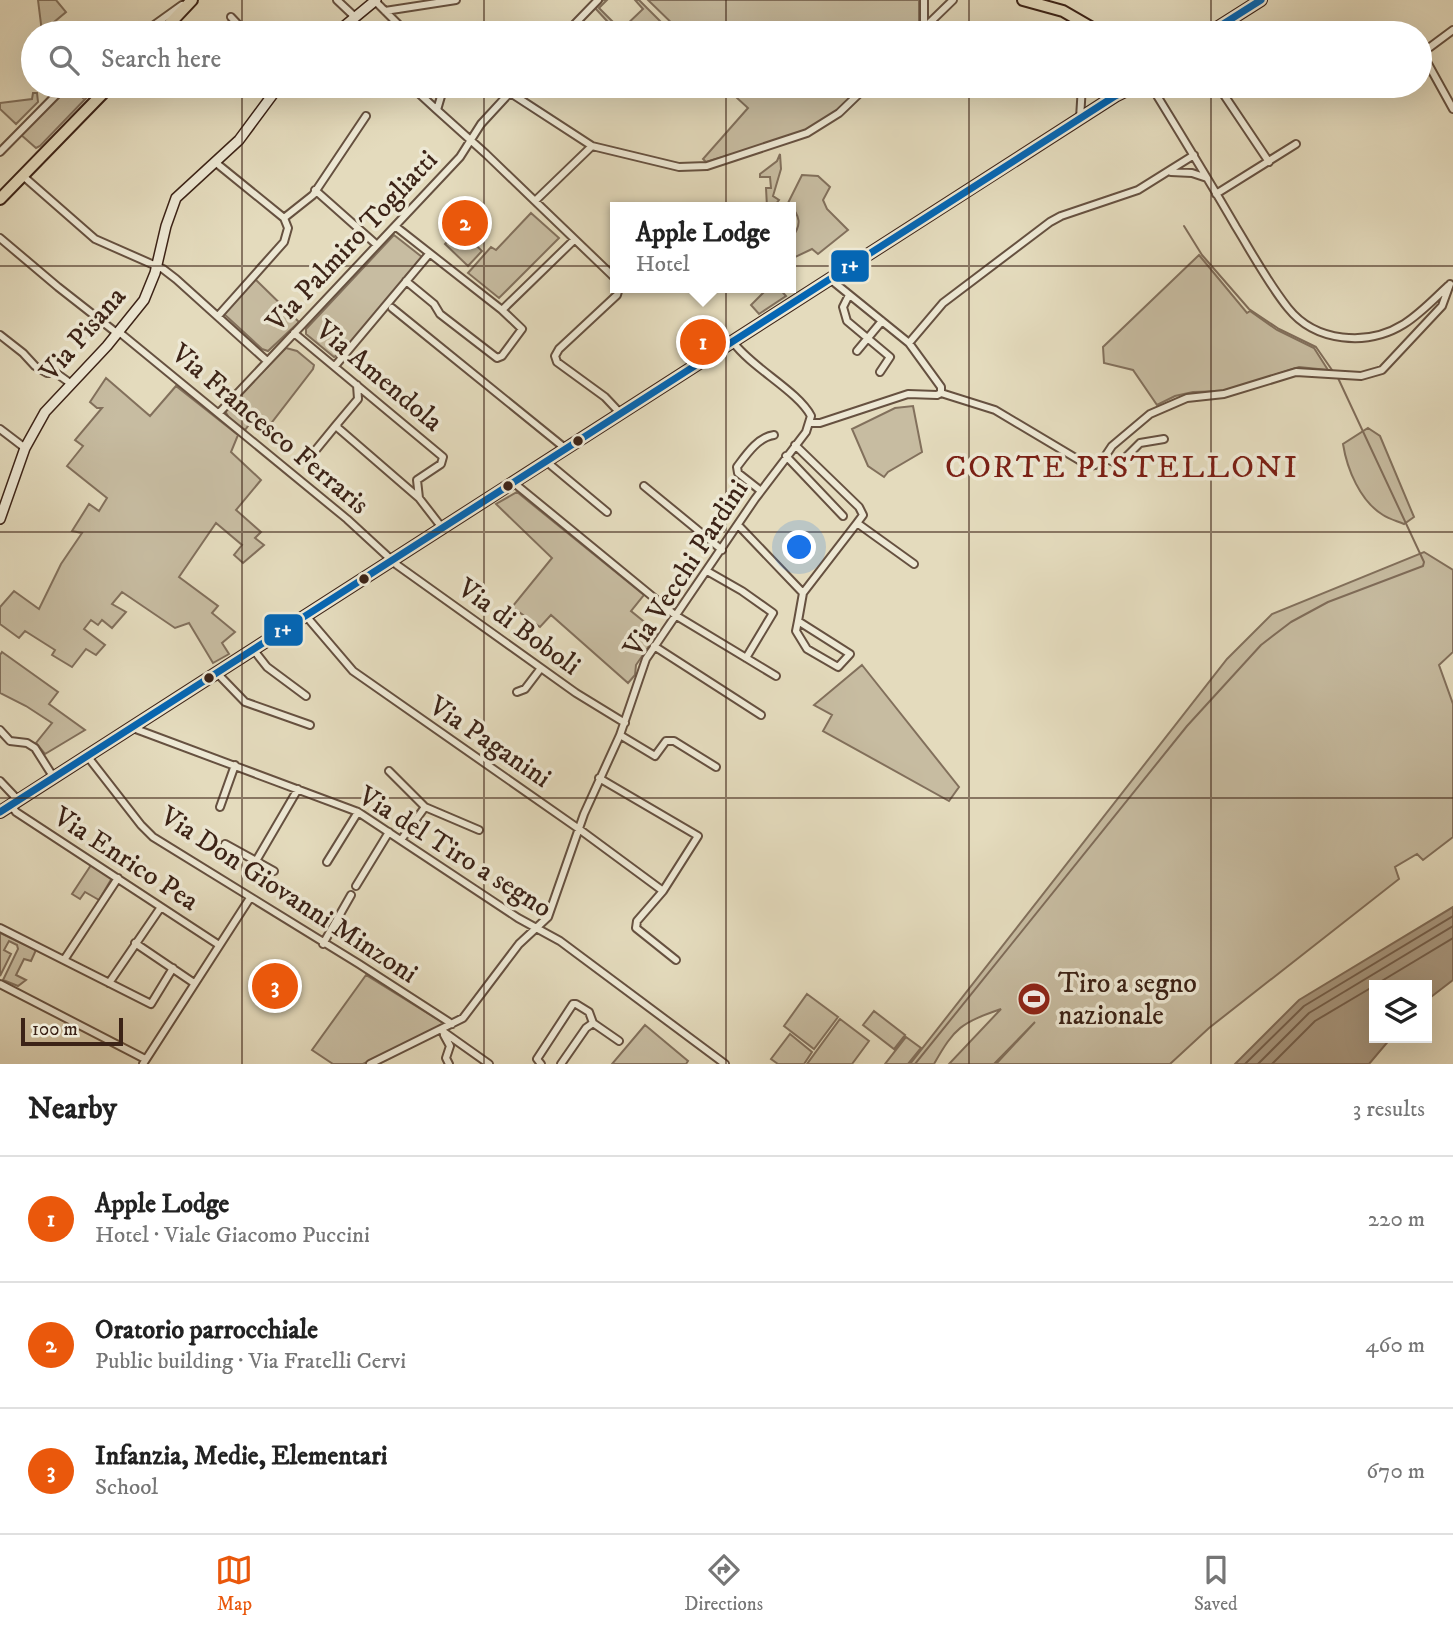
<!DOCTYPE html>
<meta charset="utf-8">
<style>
body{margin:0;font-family:"IM FELL DW Pica",serif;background:#f6f6f6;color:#222}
.controls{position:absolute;right:21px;bottom:21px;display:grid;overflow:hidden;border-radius:0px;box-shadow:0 7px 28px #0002}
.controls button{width:63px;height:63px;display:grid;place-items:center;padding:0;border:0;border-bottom:2px solid #e0e0e0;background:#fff;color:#222;font:35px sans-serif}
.scale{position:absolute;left:21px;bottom:18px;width:102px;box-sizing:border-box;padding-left:7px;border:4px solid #3c2317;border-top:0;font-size:19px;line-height:24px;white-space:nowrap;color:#3c2317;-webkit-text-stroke:5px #ede8d4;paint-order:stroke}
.you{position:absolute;left:800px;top:548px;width:24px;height:24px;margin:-18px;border:5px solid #fff;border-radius:50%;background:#1a73e8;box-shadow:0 0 0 10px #1a73e833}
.badge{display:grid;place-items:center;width:46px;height:46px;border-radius:50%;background:#ea580c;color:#fff;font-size:23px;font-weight:700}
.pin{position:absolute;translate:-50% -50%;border:4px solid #fff;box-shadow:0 2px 7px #0006}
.popup{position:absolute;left:610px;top:202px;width:186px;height:91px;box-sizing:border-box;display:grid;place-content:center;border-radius:0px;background:#fff;filter:drop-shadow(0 2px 5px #0005);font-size:23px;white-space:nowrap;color:#767676}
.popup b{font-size:26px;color:#222}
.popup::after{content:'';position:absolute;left:50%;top:100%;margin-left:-14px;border:14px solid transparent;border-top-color:#fff}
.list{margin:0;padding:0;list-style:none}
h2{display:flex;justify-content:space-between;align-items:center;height:91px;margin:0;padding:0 28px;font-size:30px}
h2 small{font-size:23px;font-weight:400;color:#767676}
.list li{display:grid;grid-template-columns:46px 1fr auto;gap:21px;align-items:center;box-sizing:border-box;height:126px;padding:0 28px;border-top:2px solid #e0e0e0}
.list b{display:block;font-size:26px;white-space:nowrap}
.list p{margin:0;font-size:23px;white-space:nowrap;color:#767676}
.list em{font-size:23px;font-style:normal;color:#767676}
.icon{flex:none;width:38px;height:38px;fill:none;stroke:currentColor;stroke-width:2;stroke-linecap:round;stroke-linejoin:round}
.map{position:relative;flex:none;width:1453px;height:1064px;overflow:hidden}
.search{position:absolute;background:#fff;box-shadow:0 7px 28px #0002;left:21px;right:21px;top:21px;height:77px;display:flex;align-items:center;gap:18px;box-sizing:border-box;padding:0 24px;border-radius:38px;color:#767676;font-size:26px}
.sheet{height:469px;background:#fff}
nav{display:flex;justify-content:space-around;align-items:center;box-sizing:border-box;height:98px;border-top:2px solid #e0e0e0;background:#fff;font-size:19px;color:#767676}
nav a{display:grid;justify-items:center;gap:4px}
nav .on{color:#ea580c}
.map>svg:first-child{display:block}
</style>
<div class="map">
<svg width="1453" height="1064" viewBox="0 0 1453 1064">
<rect width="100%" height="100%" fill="#e4dbbd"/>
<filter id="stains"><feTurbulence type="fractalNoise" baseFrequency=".00286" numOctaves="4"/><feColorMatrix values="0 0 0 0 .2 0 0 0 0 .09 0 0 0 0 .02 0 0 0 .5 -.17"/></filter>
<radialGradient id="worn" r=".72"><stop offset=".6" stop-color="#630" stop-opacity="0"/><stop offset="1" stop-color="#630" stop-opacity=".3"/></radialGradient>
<!-- green -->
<path fill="#c7bca1" stroke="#82705c" stroke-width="2" d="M38,0H56L66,12L42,32Z
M603,0H607L599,8L621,30L643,9L635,0H639L672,33H618L595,8Z
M648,0H919V27L913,33H682Z
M67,86L75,90L83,98L90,90L92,92L40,146L36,148L20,134Z
M724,86H862C847,101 831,118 811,128C779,144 741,151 706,162L703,159L748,108Z
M33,93H37L38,102L16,124L0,109V103L32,99Z
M780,154L781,169L773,196L779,200L775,205L776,207H767L766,188H771L770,177H760V174L777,161Z
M802,175L818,176L830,187L823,200L827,209L848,230L818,254L812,249L791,259V239C802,225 801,216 788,203Z
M531,213L559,238L499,298L468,273L491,247L496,250Z
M459,229L482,251L468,266L445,244Z
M394,235L422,257L342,353L334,357L306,334V329Z
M1199,255L1247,313L1250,311L1277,330L1314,348L1328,370L1299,367L1225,391L1193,392L1175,396L1157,405L1133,370L1104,363L1103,347Z
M255,279L299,322L268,351L262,349L224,314Z
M759,288H779L786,296L759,314L751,305L764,292Z
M286,348L297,351L314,365L313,369L269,426L265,427L254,418L245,430L229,418L225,411Z
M106,378L150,416L176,386L238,435L231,452L261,480L236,510L261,532L255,538L264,545L243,563L234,555L242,545L216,523L179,577L218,606L212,613L235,632L222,643L229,654L213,663L189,623L175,628L122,592L112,604L126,612L112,628L102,620L98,625L91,620L84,629L105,645L96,655L86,649L72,667L52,655L55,650L25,631L19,638L0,624V607L14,591L39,609L61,564L82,533L72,531L89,504L99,511L107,498L67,466L83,446L75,440L102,408H97L90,402Z
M913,406L922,452L888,472L884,477L868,466L852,429L895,408Z
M1368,428L1380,436L1414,517L1404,524C1397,521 1389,519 1383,515C1360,501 1347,469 1343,444Z
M517,492L644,595L631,611L658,633L636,665L635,675L628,683L551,615L540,627L512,607L552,558L496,504Z
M1424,552L1453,570V652L1439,665L1453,704V837L1423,860L1417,854L1395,867L1399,879L1209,1028L1170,1064H996L1035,1022L994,1064H949L1001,1009C961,1023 955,1027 934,1064H910L1227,659L1272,614Z
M2,652L58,692L49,704L85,730L45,754L36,743L52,723L26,706L0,693V655Z
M862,665L959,787L949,801L823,731L832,715L814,705Z
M91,865L112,878L99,900L85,892L80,899L72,894Z
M0,933L36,950L31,961L24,959L16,975L26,980L18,986L3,980L18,949L17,945L9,941L4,950L11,954L0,976Z
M366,975L445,1024L363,1064H333L312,1050Z
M807,994L838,1017L814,1049L784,1026Z
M874,1011L905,1035L894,1049L863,1025Z
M840,1019L869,1041L852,1064H807Z
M645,1025L688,1061L686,1064H612Z
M790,1034L812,1052L804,1064H778L771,1059Z
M906,1037L921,1048L908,1064H885Z"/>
<!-- water -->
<path fill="#ab9c85" stroke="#7f6c59" stroke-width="2" d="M1453,907V980L1427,1000V985H1374V1038H1391L1369,1064H1235L1299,1000Z"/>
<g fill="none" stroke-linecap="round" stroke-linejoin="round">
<!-- shore -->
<path stroke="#74604e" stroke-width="2" d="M1375,985L1453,938
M1245,1064L1304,1006L1453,916
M1258,1064L1309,1013L1453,926
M1272,1064L1315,1021L1374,986"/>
<!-- stream -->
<path stroke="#7f6c59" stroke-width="2" d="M1184,226L1202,255L1249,309L1279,329L1316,347L1332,370
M915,1064L1187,726L1261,645L1291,622L1328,602L1423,566L1424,562L1338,378"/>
<defs>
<path id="minor" d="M337,0L355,17
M375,1L407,33
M385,11L456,0
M231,17L246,33
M345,25L354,33
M924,29V0
M1453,30L1422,53L1453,109
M143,33L182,5
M566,33L598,0
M919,33L953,0
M74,86L89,89H106
M411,86L437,110
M444,86L437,110L486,154L616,279
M1154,86L1156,94C1183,138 1210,182 1236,227C1252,253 1268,283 1288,308C1315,342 1367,347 1404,324C1420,314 1434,299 1448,286
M1218,86L1269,162
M509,92L592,146
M1080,118L1082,86
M0,152L65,86
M215,162L284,218L288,228L284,242L218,316
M1171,172L1192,173L1207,178
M23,176L95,239L163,269L176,279L267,361
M315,190L377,245
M1216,194L1296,144
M535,201L592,146L679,167L707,166L807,133L839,113L867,86
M284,218L313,195L366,116
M395,226L502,310L574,240
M0,238L58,287L118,334
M830,279L909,343L941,387V393
M406,281L434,304L440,314L497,358L502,356L522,329L502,310
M619,288L617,295L559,349L555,356L557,362L605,397L621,414
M849,295L843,307L847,321L890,357L880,372
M392,308L566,449
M119,332L347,519L397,565L576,693L625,723
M294,333L443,457L441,464L417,480L419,498
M0,335L23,353L35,366L47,373H56L70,383
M909,343L943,303L1050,222L1061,216L1138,190L1194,155
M857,351L882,321
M335,366L429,254
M357,385L358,399L337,424L338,428L419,498L443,529
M219,413L460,157L481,124L516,86
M810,423H820L908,394L937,395L941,393L995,410L1089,466L1095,465L1104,458L1112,446L1150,414L1187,398L1224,394L1296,372L1361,376L1382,370L1442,306L1450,284
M0,429L25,448
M795,445L859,507L863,515L857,523
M786,456L843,516
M310,457L337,424
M1104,458L1116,463L1124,459L1140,443L1164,439
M547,462L607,512
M514,483L675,615L776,676
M644,486L722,550
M761,491L738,473L737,467C746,455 758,437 774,435
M739,526L803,593L798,621L850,654L838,667L807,649L796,631L798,621
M707,571L742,591L773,613L746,658
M803,593L857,523L914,564
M306,616L353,671L579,829L663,891
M654,646L761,715
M253,649L267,667L306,696
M217,673L245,702L310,725
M517,692L525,689L541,668
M133,728L358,812L518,918L560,941L725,1064
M0,730L10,741L27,743L35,748L54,778
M620,735L655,756L666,741H674L716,767
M88,757L141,825L153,837L359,964L452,1024
M389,771L425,807L479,830
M599,778L698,836L663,891L637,921L636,928L676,960
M0,781L18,800
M11,805L16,812L219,945
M220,807L235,765
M401,840L425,807
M225,844L256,861
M327,862L358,812
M274,871L256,861L298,789
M356,886L389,832
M0,928L151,1004L173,968
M135,943L194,983
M323,944L351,895
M64,960L118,878
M109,983L161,907
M0,984L145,1059
M441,1030L489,1064
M444,1035L450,1046L446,1058L449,1064
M143,1064L250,898
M370,1064L463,1018L519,944L548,917L584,814L620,735L646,659L755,499L806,432L811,416C798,391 752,368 733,342
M541,1064L537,1059L573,1004H576L589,1012L593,1023L619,1041
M561,1064L586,1028L593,1023"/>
<path id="secondary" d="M336,33L376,0
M0,519L25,448L45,412L107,346L144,300L155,273L166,226L176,198L239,140L279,86"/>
<path id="primary" d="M1023,0L1063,11L1101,33
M161,33L192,0
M1209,33L1261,0
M0,199L110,86
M0,812L1115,96L1135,86"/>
</defs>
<!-- minor casing -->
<use href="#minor" stroke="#665140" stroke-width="10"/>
<!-- secondary casing -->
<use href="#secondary" stroke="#3c2317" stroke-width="12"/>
<!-- primary casing -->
<use href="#primary" stroke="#3c2317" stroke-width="14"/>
<!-- minor -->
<use href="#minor" stroke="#ede8d4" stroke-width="6"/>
<!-- secondary -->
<use href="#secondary" stroke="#ede8d4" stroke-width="9"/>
<!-- primary -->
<use href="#primary" stroke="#e4dbbd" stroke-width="10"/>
<defs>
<path id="bus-1" d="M1209,33L1261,0
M0,812L1115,96L1135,86"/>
</defs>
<!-- bus-1 casing -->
<use href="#bus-1" stroke="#ede8d4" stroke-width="12"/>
<!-- bus-1 -->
<use href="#bus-1" stroke="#0566b3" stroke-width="7"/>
</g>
<!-- grid -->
<path fill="none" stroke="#3c2317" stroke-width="2" stroke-opacity="0.55" d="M242,0V33M484,0V33M726,0V33M969,0V33M1211,0V33M242,86V1064M484,86V1064M726,86V1064M969,86V1064M1211,86V1064M0,266H1453M0,532H1453M0,798H1453"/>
<!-- icons -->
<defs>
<symbol id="stadium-disc" viewBox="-11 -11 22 22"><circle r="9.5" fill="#8f2418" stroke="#ede8d4"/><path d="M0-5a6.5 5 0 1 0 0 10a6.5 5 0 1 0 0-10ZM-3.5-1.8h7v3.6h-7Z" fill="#fff"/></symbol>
</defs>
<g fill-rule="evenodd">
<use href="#stadium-disc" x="1015" y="980" width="38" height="38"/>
</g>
<!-- markers -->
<g fill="#3c2317" stroke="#ede8d4" stroke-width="2.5">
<circle cx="578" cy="441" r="6"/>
<circle cx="508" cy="486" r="6"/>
<circle cx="364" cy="579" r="6"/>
<circle cx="209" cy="678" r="6"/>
</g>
<g text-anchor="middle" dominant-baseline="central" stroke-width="7" stroke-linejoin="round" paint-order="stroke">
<!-- street labels -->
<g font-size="28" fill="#3c2317" stroke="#ede8d4">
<text transform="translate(352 241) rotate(-47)">Via Palmiro Togliatti</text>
<text transform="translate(83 334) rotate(-49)">Via Pisana</text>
<text transform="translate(379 376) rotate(40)">Via Amendola</text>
<text transform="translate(270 429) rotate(40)">Via Francesco Ferraris</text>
<text transform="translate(686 568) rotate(-57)">Via Vecchi Pardini</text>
<text transform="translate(519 627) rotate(36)">Via di Boboli</text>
<text transform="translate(490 742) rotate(34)">Via Paganini</text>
<text transform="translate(455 852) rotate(32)">Via del Tiro a segno</text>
<text transform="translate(126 859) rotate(33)">Via Enrico Pea</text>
<text transform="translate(289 895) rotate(33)">Via Don Giovanni Minzoni</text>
</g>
<!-- poi labels -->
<g font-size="28" fill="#3c2317" stroke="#ede8d4" text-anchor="start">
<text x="1058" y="983">Tiro a segno<tspan x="1058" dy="32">nazionale</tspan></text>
</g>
<!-- quarter labels -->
<g font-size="32" letter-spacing="2" fill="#7a1f14" stroke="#ede8d4">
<text x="1122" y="468">CORTE PISTELLONI</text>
</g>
</g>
<g stroke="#ede8d4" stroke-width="2.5">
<rect x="830" y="249" width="40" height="34" rx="7" fill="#0566b3"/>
<rect x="263" y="613" width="41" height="34" rx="7" fill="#0566b3"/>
</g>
<g font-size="19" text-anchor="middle" font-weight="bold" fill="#fff">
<text x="850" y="273">1+</text>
<text x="283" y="637">1+</text>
</g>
<rect width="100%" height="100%" filter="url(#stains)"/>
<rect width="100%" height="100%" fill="url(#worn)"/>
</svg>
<div class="controls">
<button><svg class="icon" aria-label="layers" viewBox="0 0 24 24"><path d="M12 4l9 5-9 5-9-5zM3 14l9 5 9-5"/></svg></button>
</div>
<div class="scale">100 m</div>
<div class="you"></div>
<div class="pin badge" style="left:703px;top:342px">1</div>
<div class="popup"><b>Apple Lodge</b>Hotel</div>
<div class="pin badge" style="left:465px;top:223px">2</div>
<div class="pin badge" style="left:275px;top:986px">3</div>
<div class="search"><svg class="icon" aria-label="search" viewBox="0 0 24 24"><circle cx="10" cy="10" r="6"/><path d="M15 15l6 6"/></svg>Search here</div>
</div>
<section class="sheet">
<h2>Nearby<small>3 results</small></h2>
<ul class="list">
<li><span class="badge">1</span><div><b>Apple Lodge</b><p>Hotel · Viale Giacomo Puccini</p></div><em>220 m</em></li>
<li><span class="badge">2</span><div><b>Oratorio parrocchiale</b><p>Public building · Via Fratelli Cervi</p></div><em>460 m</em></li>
<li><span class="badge">3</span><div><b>Infanzia, Medie, Elementari</b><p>School</p></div><em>670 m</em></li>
</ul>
</section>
<nav>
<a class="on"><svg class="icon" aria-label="map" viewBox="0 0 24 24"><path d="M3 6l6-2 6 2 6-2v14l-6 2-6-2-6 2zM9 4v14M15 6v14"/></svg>Map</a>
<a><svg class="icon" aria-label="directions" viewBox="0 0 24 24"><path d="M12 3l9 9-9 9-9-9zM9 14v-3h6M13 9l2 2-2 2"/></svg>Directions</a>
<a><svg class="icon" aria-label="saved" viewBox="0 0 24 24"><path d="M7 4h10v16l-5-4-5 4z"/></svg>Saved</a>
</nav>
